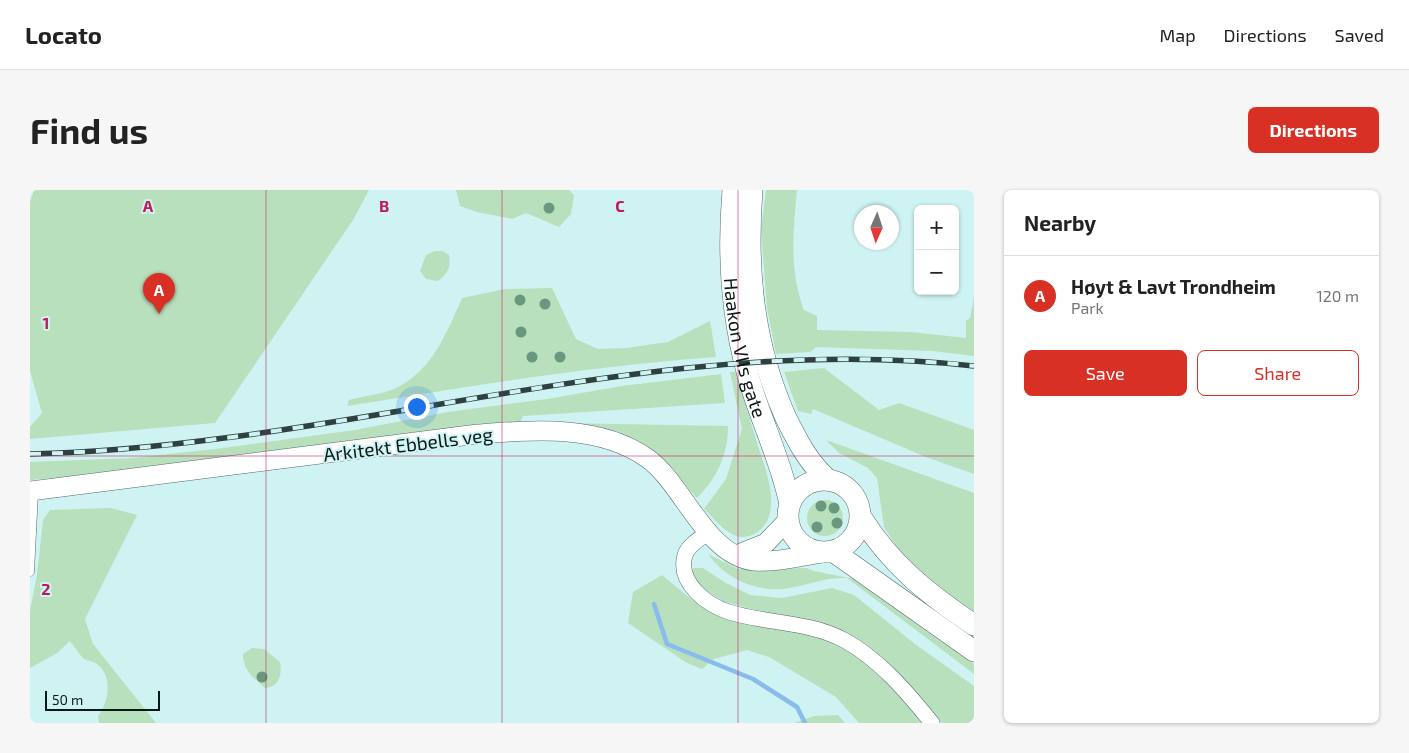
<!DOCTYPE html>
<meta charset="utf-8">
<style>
body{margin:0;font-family:"Exo 2",sans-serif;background:#f6f6f6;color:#222}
.controls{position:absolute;right:15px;top:15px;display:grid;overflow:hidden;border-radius:8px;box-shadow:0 1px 4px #0004}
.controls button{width:45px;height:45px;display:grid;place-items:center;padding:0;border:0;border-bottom:1px solid #e0e0e0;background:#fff;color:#222;font:25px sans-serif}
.compass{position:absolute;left:824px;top:15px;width:45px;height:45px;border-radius:50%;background:#fff;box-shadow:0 1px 4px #0004;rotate:183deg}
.scale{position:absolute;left:15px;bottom:12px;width:115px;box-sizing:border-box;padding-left:5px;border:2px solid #0b1818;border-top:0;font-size:14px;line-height:18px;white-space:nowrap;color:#0b1818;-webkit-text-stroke:4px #cff2f2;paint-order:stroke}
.you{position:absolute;left:386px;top:216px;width:18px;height:18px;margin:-12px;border:4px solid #fff;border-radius:50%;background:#1a73e8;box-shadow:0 0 0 8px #1a73e833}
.badge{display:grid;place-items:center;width:32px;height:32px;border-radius:50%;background:#d93025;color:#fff;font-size:16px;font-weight:700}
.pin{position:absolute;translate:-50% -41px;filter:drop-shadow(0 1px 2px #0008)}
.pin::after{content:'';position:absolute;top:26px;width:18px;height:15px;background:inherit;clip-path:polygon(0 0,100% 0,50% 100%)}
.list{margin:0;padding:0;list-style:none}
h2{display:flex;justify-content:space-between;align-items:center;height:65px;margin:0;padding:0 20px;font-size:21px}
h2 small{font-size:16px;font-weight:400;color:#767676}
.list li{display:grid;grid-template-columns:32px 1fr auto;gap:15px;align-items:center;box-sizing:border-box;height:80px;padding:0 20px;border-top:1px solid #e0e0e0}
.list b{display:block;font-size:19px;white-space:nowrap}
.list p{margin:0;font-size:16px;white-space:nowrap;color:#767676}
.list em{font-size:16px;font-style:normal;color:#767676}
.actions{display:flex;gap:10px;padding:15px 20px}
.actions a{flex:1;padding:11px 0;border:1px solid #d93025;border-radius:8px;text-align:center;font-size:18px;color:#d93025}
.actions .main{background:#d93025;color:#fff}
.map{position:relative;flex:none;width:944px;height:533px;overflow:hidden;border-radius:8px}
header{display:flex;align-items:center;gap:30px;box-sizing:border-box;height:70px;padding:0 25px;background:#fff;border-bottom:1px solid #e0e0e0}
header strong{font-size:24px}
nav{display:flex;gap:28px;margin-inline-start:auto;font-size:18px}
.intro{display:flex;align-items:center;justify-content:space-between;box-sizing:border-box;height:120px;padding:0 30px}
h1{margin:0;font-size:35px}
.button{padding:12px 22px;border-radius:8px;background:#d93025;color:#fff;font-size:18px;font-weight:700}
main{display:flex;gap:30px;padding:0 30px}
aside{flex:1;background:#fff;border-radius:8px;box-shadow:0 1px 4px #0004}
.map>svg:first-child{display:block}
</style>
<header>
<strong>Locato</strong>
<nav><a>Map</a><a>Directions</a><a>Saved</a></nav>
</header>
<div class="intro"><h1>Find us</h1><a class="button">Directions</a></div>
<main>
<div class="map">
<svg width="944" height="533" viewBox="0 0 944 533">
<rect width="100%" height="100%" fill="#cff2f2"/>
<!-- green -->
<path fill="#b9e0bc" d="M4,0H339L323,30L185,233L0,249V237L12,223L0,181V12Z
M426,0H539L544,5L541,24L529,37L496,23L482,29L447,22L430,16Z
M736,0H767C763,42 759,80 774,120L787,126V140L881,142L936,148V131L940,128L944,107V166L903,161L815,158L786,157L780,162L746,164L737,118L731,40Z
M405,61H412L419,65C421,78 418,83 408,91L396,89L390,81L396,65Z
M522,98L546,149L568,159L596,158L638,152L680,131L686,167C562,176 440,196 317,216L319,210C334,206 354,204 368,197C403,179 417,142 432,108L475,99Z
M794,178L849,220L869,213L944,240V284L896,267L783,219L781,224L768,221L754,182Z
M700,182H706C714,207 720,231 728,256C736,280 755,328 724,344C703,355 688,332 674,319L696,289L712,239Z
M691,184L695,213L493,226L491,231L144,277L0,290V272L101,268L185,259L325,240L418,222L517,209L592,196Z
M528,233L698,236C698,265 687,288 667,308L632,270Z
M796,250L944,303V424L906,397L868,359L854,337L847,288L838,278L809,263Z
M777 328a18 18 0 1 1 36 0a18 18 0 1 1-36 0Z
M81,318L107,325L55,429L63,454L126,533H69L68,526C79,512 83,486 67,474C63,471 56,471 53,468C48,463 44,456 40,451L27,463L0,478V421L7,385L13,330L20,320Z
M678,364L708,379L776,378L784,381L824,389L844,400L896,441L944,474V484L817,388C795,387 781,394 760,398C730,404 695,389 678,364Z
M663,378H673L696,393L720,405L752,408L802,398L824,405L885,454L944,496V533H912L890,509L809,440L786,431L725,420L693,411L672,398L662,384Z
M632,385C650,400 667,416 689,424C721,437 767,436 800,450C838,467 867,501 893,533H829L806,507L739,467L717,460L684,469L672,479L657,473L598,433L603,402Z
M222,458L234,459L250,472C252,484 250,497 235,498C223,487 213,481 213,464Z
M808,525L815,533H764L784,526Z"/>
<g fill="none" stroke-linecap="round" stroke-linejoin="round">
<!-- stream -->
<path stroke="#88bcec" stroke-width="4.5" d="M624,414L637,454L723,489L767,517L775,533"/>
<defs>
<path id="service" d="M0,382L4,302"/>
<path id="minor" d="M679,342C671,348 658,355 655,365C647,393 677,415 699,422C737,434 778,431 814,450C849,469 877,502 902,533"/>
<path id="tertiary" d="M0,301L448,244C503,240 569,234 617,268C653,293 676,366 724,371C745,373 770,366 792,363
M706,365L736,353L758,330"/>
<g id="secondary">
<path id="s1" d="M703,0C697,69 702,137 723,202C735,239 751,273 759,310"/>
<path d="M722,0C716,79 723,155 756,228C768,252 778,272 798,290"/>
<circle cx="794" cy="326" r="36"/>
<path d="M831,327C861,375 898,404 944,435"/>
<path d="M804,362L944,461"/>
</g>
</defs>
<!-- service casing -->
<use href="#service" stroke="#4d6c6d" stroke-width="9"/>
<!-- minor casing -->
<use href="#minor" stroke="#4d6c6d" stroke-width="16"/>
<!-- tertiary casing -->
<use href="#tertiary" stroke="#4d6c6d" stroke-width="20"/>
<!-- secondary casing -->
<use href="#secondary" stroke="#4d6c6d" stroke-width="22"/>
<!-- service -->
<use href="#service" stroke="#fff" stroke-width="8"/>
<!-- minor -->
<use href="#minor" stroke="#fff" stroke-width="15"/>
<!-- tertiary -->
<use href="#tertiary" stroke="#fff" stroke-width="19"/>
<!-- secondary -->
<use href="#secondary" stroke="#fff" stroke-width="21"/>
<defs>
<path id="rail" d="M0,264C317,257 625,140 944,176"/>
</defs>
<!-- rail casing -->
<use href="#rail" stroke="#2f4040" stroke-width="5.5"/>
<!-- rail -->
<use href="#rail" stroke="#cff2f2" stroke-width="4" stroke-dasharray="11" stroke-linecap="butt"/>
</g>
<!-- trees -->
<g fill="#69987f">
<circle cx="519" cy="18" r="5.5"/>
<circle cx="490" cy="110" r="5.5"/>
<circle cx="515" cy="114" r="5.5"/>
<circle cx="491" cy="142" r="5.5"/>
<circle cx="502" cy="167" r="5.5"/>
<circle cx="530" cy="167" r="5.5"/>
<circle cx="791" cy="316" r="5.5"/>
<circle cx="804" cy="318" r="5.5"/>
<circle cx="807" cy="333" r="5.5"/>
<circle cx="787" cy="337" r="5.5"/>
<circle cx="232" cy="487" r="5.5"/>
</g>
<!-- grid -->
<path fill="none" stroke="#c2185b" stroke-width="1" stroke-opacity="0.55" d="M236,0V533M472,0V533M708,0V533M0,266H944"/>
<g text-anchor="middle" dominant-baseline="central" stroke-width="4" stroke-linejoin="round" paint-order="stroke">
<!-- street labels -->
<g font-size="19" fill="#0b1818" stroke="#cff2f2">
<text stroke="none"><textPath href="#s1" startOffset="159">Haakon VIIs gate</textPath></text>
<text transform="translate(378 254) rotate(-7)">Arkitekt Ebbells veg</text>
</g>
</g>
<g font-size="16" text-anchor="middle" font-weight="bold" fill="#c2185b" stroke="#cff2f2" stroke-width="4" stroke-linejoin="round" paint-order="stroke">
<text x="118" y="22">A</text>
<text x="354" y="22">B</text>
<text x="590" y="22">C</text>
<text x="16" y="139">1</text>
<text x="16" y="405">2</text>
</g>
</svg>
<div class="controls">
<button>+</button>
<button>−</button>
</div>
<svg class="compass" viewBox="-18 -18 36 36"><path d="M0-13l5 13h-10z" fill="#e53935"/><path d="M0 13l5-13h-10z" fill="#767676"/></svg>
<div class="scale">50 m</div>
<div class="you"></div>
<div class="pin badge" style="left:129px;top:124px">A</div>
</div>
<aside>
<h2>Nearby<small></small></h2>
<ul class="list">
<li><span class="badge">A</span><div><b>Høyt &amp; Lavt Trondheim</b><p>Park</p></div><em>120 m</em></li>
</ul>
<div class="actions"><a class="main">Save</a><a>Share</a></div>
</aside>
</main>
